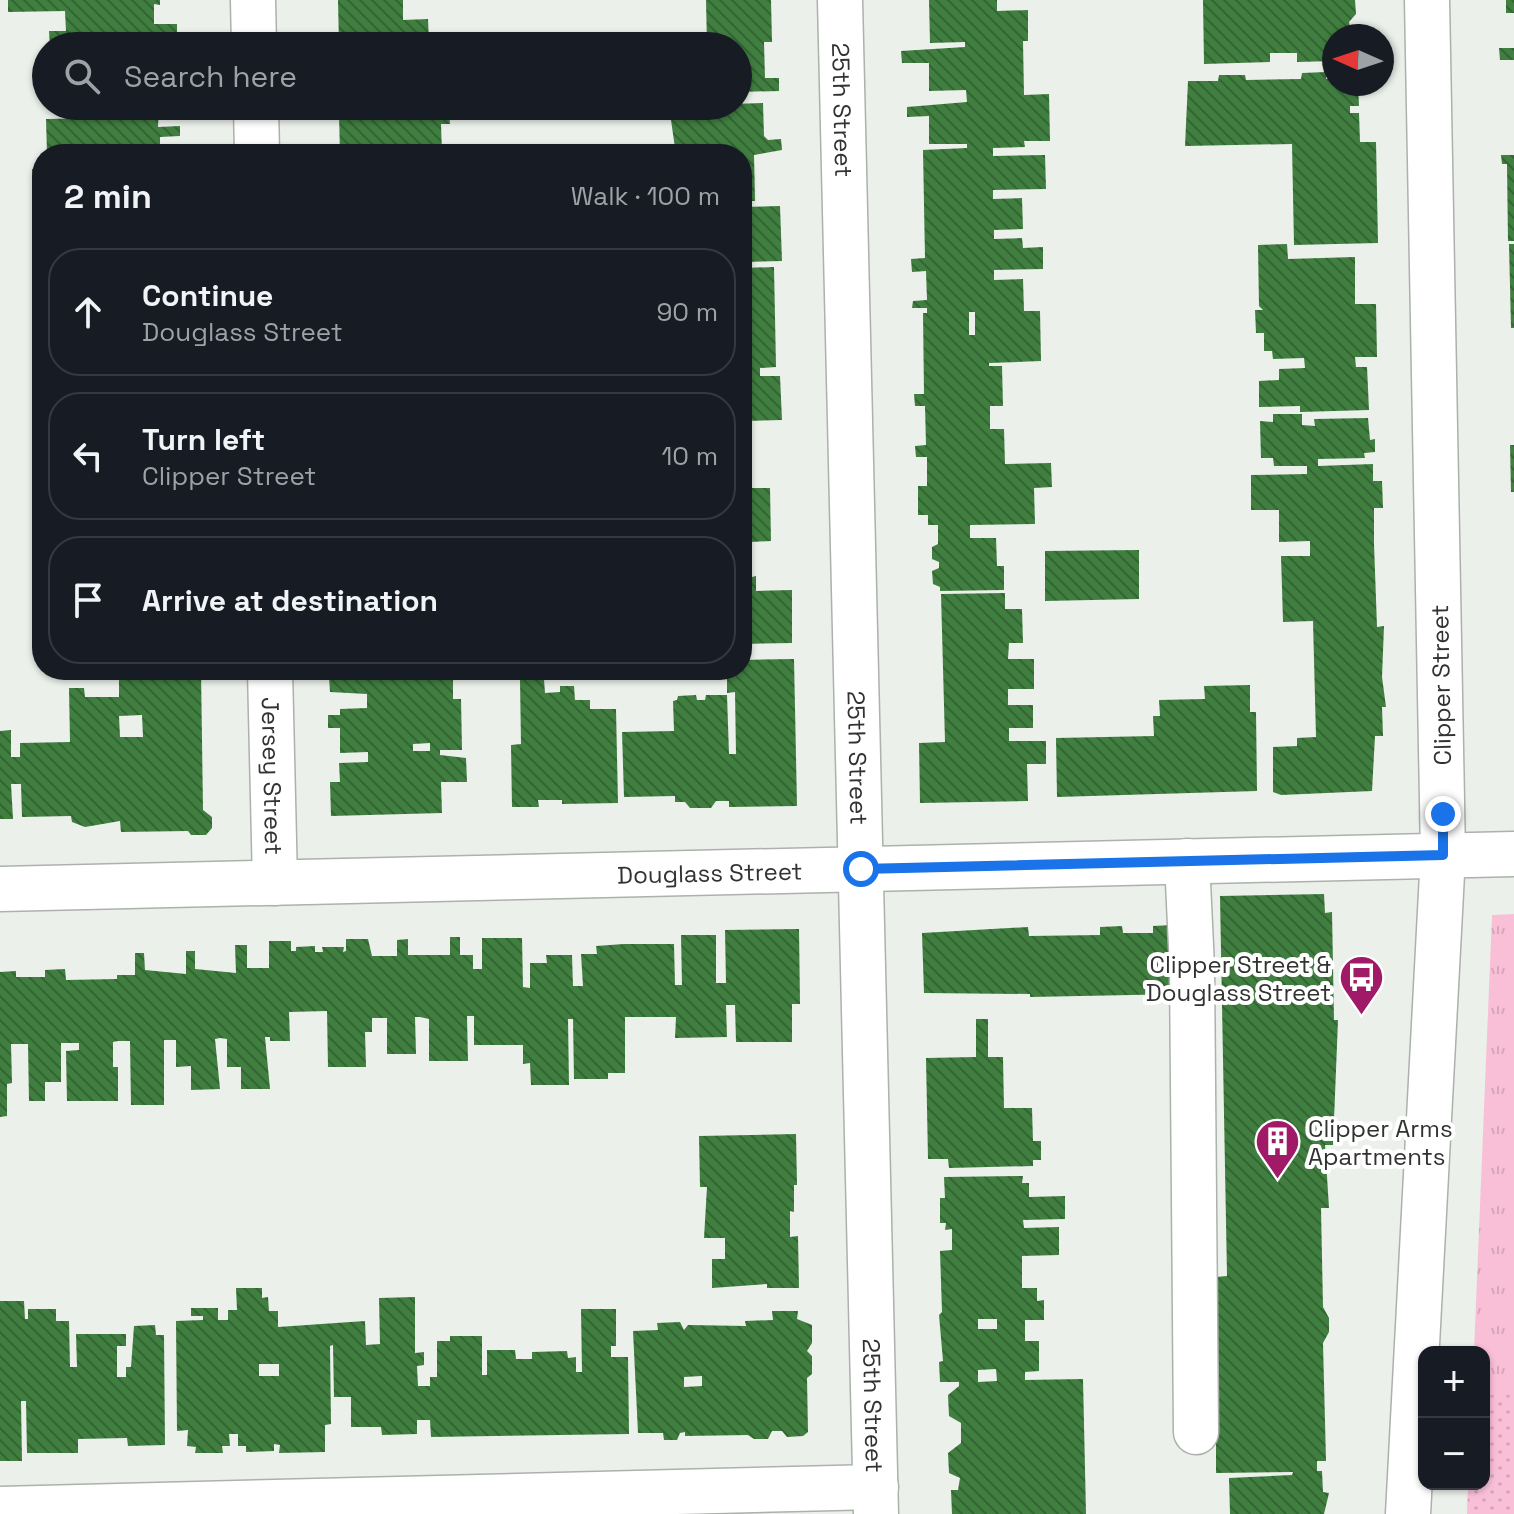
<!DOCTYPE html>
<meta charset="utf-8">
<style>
body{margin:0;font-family:"Space Grotesk",sans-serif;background:#242831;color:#f1f3f6}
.controls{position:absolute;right:24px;bottom:24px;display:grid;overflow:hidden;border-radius:16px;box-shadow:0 2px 6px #0004}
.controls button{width:72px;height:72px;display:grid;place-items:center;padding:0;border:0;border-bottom:2px solid #363941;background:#171b24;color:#f1f3f6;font:40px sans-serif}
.compass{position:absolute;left:1322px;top:24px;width:72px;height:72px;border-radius:50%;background:#171b24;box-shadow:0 2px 6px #0004;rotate:273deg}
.stop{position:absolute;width:24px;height:24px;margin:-18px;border:6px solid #1a73e8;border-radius:50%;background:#fff}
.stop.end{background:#1a73e8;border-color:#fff;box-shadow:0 2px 8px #0008}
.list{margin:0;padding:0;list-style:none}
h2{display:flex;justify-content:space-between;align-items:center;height:104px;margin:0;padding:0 32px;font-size:34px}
h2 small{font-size:26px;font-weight:400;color:#9ea1a6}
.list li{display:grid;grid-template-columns:52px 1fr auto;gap:24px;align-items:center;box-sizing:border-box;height:128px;margin:0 16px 16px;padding:0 16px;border:2px solid #363941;border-radius:32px}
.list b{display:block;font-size:30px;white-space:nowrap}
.list p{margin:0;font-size:26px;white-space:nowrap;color:#9ea1a6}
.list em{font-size:26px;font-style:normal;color:#9ea1a6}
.icon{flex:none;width:44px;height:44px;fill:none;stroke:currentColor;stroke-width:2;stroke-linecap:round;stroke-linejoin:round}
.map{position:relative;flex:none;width:1514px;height:1514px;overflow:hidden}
.search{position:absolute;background:#171b24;box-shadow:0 2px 6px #0004;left:32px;top:32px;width:720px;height:88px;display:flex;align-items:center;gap:20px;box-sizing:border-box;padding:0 28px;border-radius:44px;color:#9ea1a6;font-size:30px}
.panel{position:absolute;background:#171b24;box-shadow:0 2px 6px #0004;left:32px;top:144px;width:720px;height:536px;border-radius:32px}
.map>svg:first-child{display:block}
</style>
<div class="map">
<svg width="1514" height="1514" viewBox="0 0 1514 1514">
<defs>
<pattern id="grass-dots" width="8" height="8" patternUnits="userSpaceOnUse" patternTransform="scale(2)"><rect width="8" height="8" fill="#f9bfd7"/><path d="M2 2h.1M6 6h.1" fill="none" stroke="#d6a5b9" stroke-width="1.8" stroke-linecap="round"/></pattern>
<pattern id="park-tufts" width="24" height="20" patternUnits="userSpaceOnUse" patternTransform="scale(2)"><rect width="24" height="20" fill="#f9bfd7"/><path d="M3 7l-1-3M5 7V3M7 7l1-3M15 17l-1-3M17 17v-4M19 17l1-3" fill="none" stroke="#d6a5b9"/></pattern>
<pattern id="building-back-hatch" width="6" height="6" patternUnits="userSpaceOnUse" patternTransform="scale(2)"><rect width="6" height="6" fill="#417f41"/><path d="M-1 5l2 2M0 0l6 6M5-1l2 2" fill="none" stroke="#346334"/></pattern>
</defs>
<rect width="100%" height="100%" fill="#ebf0ea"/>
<!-- grass -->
<path fill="url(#grass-dots)" d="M1484,1395H1514V1514H1467L1468,1484H1484Z"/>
<!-- park -->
<path fill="url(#park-tufts)" d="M1514,914V1395H1484V1352H1474L1492,915Z"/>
<!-- building -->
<path fill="url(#building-back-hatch)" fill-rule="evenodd" d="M8,0H160V5L154,4V24H177V33H162V46H50L49,31H66L65,11L8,12Z
M338,0H403V20L428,19L429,42L339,46Z
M706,0H771L772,42H764L765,78H779V91L738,92V46H707Z
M929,0H997V11L1028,10V41H1023L1024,95L1049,94L1050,141H1024L1025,147L993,148V156L1045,155L1046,189L993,190V199L1022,198L1023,229L994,230V239L1022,238L1023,248L1043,247V269L994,270V280L1023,279L1024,311H1040L1041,361L989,363V366H1002L1003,406H990V429H1004L1005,464L1051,463L1052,487L1034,488L1035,524L970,525V538H996L997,566H1004V590L940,591V587L933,584L932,571L939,568V562L932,559V547L938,544V525H928V515H918V486H927V457H916L915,446L926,445L925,406H915L914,394H924L923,313H927V308H912L913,301L927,300L926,271L912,272L911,259L925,258L923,150L967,148V144H929V116L907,117V107L967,102L966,90L929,91V63H902L901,51L965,47V42L930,43ZM969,312H975V335H969Z
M1203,0H1355L1356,14L1349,22L1352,36H1334V61L1297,62V53H1270V62L1204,64Z
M1506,0H1514V13H1506Z
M1499,48H1514V60H1500Z
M1326,72V79H1334V84H1358L1359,106H1350V113H1359L1360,142H1376L1378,243L1294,245L1292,144L1185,146L1188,81H1218L1219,75H1245L1246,80L1301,79L1302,73Z
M763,103L764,136L768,140L781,139L782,150L754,155L755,201H742V154H698V148H675L669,106Z
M96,106H159L158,127L180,126V136L160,137V154H47L46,119L96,118Z
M449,111L450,124H441L442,154H340L339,114L390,112V120L400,119L399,112Z
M1501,155H1514V241H1508L1507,164H1502Z
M32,169H42V198L33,199Z
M780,206L782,261L742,262V207Z
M1287,244L1288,259L1355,257V304H1376L1377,357H1355L1356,367H1367L1369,410L1300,412V406L1259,407V381L1279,380V369L1305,368L1304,358L1273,359L1272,351H1264V333H1256L1255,310H1263L1259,306L1258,245Z
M1509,244H1514V328H1511Z
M774,267L776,367L760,368V376H780L782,420L742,421V268Z
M1273,414H1302V425L1315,426L1314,419L1368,418L1370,440L1375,439V452L1364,453L1365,458L1318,459V466L1373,464V481H1382L1383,508H1374V544L1377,627L1384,626L1382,677L1386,707H1382L1383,736H1375L1372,791L1281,795L1273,792V747L1297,746V738L1316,737L1313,621L1283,622L1282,588L1281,556H1310V541L1279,542V510H1251V475L1307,474V466H1274L1273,458H1261L1260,421L1273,422Z
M1510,445H1514V492H1511Z
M742,488H770L771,541L751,542L752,577L756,576V591L792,590V643L742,644Z
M1139,550V599L1045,601V551Z
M1005,593V609H1022L1023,643H1009L1008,659H1034V689H1008V705H1033V728H1009V741H1046V764H1027L1028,801L920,803L919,743L945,742L941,594Z
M794,659L797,806L729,807V801H716L711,808H690L685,802H675V796L624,797L622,732L674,731L673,701L677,700L678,696L696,695L697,700H705L706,695H727L729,754H736L735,692L727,693V670H742V660Z
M119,670H201L203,810L212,817V828L206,835H191L188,831L121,832L120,821L85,827L72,822L71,816L22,817L21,784H11L13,819H0V731L11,730V757H20V743L70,742L69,688H84L85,697H119ZM142,715L143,737H120L119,716Z
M339,670H453V699H461L462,750H440V755L466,758L467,782H441L442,813L331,816L330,782H340L339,763L368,762V752L340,753V728H328V715H340V709L367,708V694L330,692L329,677H339ZM430,743V751H413V744Z
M544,679L545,693L560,692V686H574L575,700H590V709H616L618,803L562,804V800H538L539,807H512L511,745L521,744L520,680Z
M1250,685V712H1256L1257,791L1057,797L1056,738L1154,736L1153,716H1160L1159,700L1205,699L1204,686Z
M1324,894L1325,913L1332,912L1334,1020H1338L1333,1145H1325L1329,1208H1321L1323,1307L1329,1318V1332L1323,1343L1326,1461H1317V1471H1322L1323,1492L1329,1493L1324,1514H1230L1229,1478L1292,1475L1293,1472L1216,1473V1277L1227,1276L1220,896Z
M1173,925L1182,994L1030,997V994L924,993L922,933L1028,927L1029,936L1100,935V927L1122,926L1123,933H1153V926Z
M799,929L800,1004H792V1042H736L735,1005H726L727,1037L675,1038L676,1017H625V1073H608V1079H574L573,1019H568L569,1085H531L530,1063L523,1064V1045H474V1016H467L468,1061H429V1019L420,1017H415L416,1054H387V1018H372V1032H365L366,1067H328L327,1011L289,1012L290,1041H270V1037H265L270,1089H241V1067H227V1039L220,1038L215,1039L220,1089L191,1090V1066L176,1067V1040H164V1105H131L130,1041H118L113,1042V1067H118V1101H67L66,1051L79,1050V1043H61V1082H45V1101H29L28,1044H11L12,1083L7,1084V1116L0,1117V972L16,971V977H45V970L65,969L66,980L117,979V975H135V953H144L145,970L186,974V951H195V969L236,973L235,945H247V968H269V941H291V951H296V947L315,946V952H323L322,947H344L343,952L346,951V939H368L372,956H397V940L408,939V955H450V937H460V955H473V969H482V938H522L523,987L530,988V963H547L546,955H572L573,986H583L581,954H597L596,946L624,944H674L675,985H682L681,935H716V983H726L725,930Z
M976,1019H988V1057H1003L1004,1108H1032L1033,1141H1041V1160H1033V1166L949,1168L948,1159H928L926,1058L976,1057Z
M796,1134L797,1185H794V1212L790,1211V1237L798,1236L799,1288H767V1284L712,1288V1259H725V1238H704L707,1187H700L699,1136Z
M1023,1176L1022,1183H1029V1197L1065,1196V1219L1023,1220L1024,1228L1059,1227V1255L1022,1256V1288H1037V1301L1044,1300V1320H1025V1341H1039V1371L1025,1372V1380L1083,1379L1086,1514H952L951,1490H958L960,1478L949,1473L948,1453L961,1443V1423L949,1416L948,1395L959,1386V1382H940L939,1362L943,1361L939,1315L942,1312L940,1251L952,1250V1229L945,1230L946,1223H940V1198H945L944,1177ZM978,1319H997V1329H978ZM996,1369L997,1381L978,1382V1370Z
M236,1288H262V1298L268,1297L269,1311H278V1327L365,1321L366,1345L380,1344L379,1298L415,1297V1353L424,1352V1365L417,1366L418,1386H430V1377H437V1341H450V1336H482V1375H487V1350H515L516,1359H532V1352L567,1351L568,1358L576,1357V1372H582L581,1309H616V1346H611V1357H628L629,1434L431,1437L430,1420H417V1434L382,1435L381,1427H351V1397H334L333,1345L330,1346L331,1424L325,1425V1452L279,1453L280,1445L274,1444V1451L246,1452V1446H238V1434H229L230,1446H222L223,1453H195L196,1447L187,1446L188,1430L177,1431L176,1321L203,1320V1316H191V1308H218V1320H228V1310H237ZM259,1364H279V1376H259Z
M0,1301H24L25,1319H28V1309H56V1321H69L70,1367H77L76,1334H126V1346H117V1377H126V1367H131L134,1326L155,1325L156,1335H164L165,1445L128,1446L127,1438L78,1439V1453H27L26,1401H21L22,1461H0Z
M772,1311H798L797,1319L812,1325V1343L807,1351L812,1356V1374L807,1378L808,1432L803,1436L787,1437L782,1431H772L768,1439H754L748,1435L685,1436V1432L680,1433L677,1440H664L663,1433H638L633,1331L658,1330L657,1323L680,1322L684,1330L688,1325L746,1326L745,1321L773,1320ZM702,1376V1386L684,1387V1377Z"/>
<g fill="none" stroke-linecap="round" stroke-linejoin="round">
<defs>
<g id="minor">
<path d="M253,0L254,46"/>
<path id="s1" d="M840,0L876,1514"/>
<path d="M256,106L257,154"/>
<path id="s2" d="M270,670L275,883"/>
<path d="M1187,861L1192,967L1196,1432"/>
<path id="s3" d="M0,889L1514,854"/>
<path d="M0,1509L876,1487"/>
<path d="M1408,1514L1443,855L1427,0"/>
</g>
</defs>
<!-- minor casing -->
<use href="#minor" stroke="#acb1ac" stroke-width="47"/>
<!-- minor -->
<use href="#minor" stroke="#fff" stroke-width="44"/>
</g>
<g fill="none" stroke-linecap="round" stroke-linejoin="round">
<!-- route -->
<path stroke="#1a73e8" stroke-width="10" d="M861,869L1443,855V814"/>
</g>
<!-- icons -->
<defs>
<symbol id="bus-pin" viewBox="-11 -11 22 30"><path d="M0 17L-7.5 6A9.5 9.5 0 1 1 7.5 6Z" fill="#a11a67" stroke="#fff"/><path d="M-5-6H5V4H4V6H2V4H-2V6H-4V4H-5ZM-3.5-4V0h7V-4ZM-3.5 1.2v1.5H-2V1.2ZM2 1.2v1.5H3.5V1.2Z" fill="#fff"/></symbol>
<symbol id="building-pin" viewBox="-11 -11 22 30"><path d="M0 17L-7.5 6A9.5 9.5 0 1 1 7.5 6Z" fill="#a11a67" stroke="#fff"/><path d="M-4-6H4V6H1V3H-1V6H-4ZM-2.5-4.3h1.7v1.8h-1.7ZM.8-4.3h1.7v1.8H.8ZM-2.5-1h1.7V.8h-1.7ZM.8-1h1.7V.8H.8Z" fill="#fff"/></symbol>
</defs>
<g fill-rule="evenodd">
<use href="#bus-pin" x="1336" y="952" width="51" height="69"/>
<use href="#building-pin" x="1252" y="1116" width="51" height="69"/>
</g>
<g text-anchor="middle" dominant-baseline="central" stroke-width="8" stroke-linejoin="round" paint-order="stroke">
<!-- street labels -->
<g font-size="24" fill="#313331" stroke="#fff">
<text stroke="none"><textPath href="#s1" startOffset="110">25th Street</textPath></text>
<text transform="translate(1441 685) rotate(-91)">Clipper Street</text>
<text stroke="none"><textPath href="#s1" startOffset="758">25th Street</textPath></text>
<text stroke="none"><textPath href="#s2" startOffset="106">Jersey Street</textPath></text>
<text stroke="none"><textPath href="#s3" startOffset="710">Douglass Street</textPath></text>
<text stroke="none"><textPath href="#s1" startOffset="1406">25th Street</textPath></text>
</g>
<!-- poi labels -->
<g font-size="24" fill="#313331" stroke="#fff" text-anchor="end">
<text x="1331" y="964">Clipper Street &amp;<tspan x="1331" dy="28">Douglass Street</tspan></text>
<text x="1308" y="1128" text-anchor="start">Clipper Arms<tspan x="1308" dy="28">Apartments</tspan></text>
</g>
</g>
</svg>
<div class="controls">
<button>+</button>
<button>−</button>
</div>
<svg class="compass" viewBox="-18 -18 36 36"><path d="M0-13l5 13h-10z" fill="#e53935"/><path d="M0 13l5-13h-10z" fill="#9ea1a6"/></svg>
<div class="stop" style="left:861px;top:869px"></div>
<div class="stop end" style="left:1443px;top:814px"></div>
<div class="search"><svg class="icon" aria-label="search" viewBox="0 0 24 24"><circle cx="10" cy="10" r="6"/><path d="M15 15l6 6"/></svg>Search here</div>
<section class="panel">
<h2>2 min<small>Walk · 100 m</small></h2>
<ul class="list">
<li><svg class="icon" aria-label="ahead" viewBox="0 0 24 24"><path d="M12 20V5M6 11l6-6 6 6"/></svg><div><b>Continue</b><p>Douglass Street</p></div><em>90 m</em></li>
<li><svg class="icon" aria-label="left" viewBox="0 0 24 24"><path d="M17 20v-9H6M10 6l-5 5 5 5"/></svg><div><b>Turn left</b><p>Clipper Street</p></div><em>10 m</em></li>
<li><svg class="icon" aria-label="arrive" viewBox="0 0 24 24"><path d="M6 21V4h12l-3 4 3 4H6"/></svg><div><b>Arrive at destination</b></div></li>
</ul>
</section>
</div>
